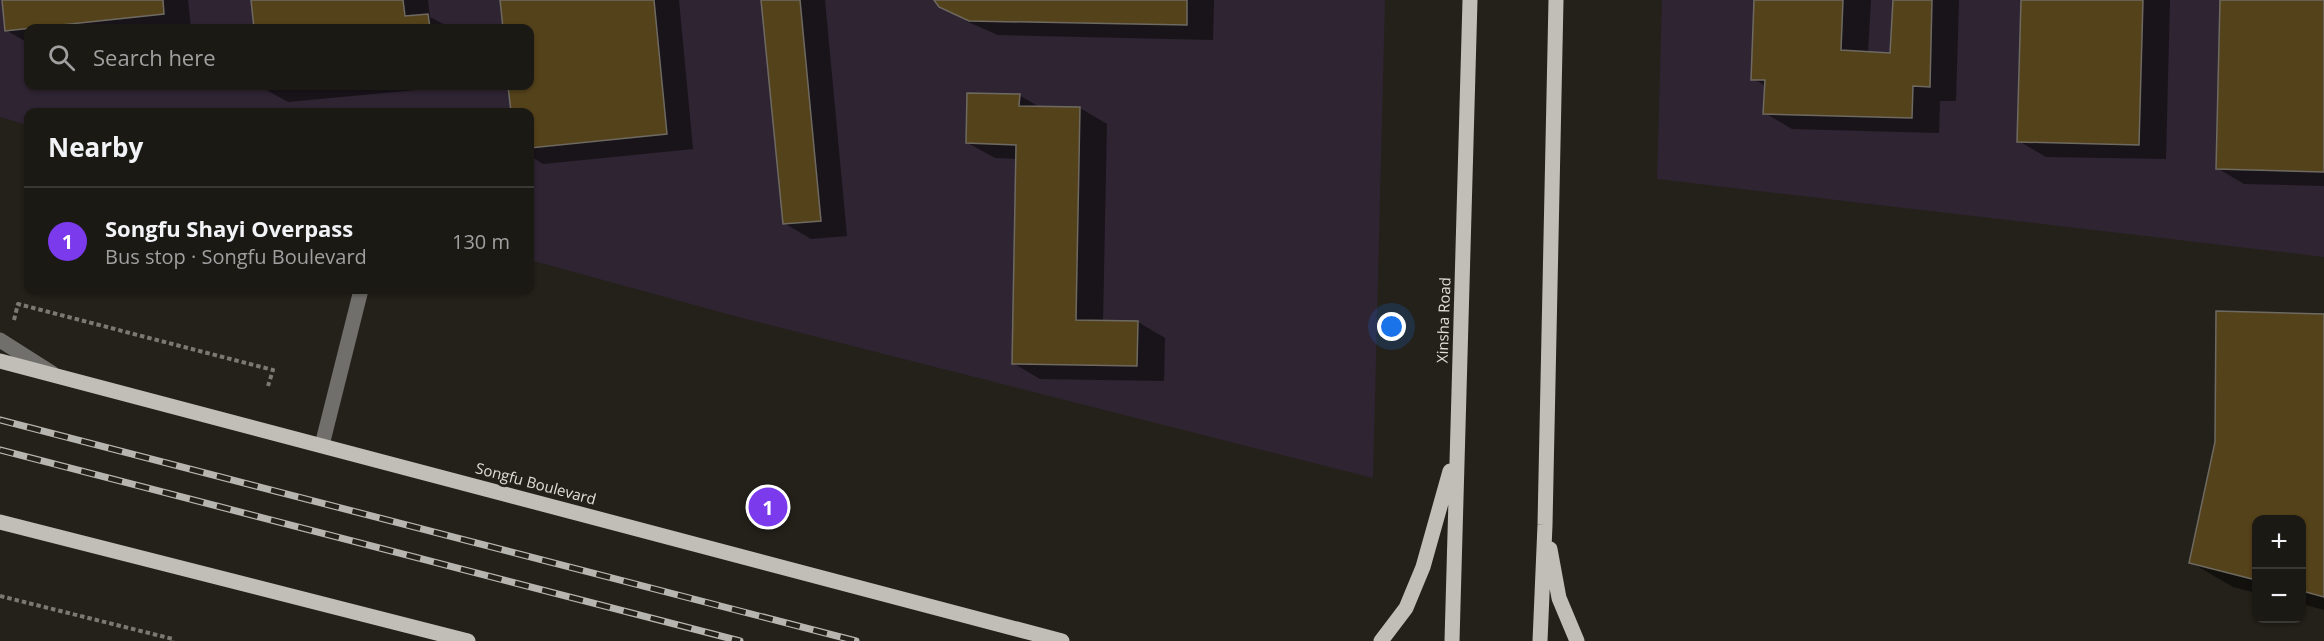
<!DOCTYPE html>
<meta charset="utf-8">
<style>
body{margin:0;font-family:"Open Sans",sans-serif;background:#282622;color:#f1f3f6}
.controls{position:absolute;right:18px;bottom:18px;display:grid;overflow:hidden;border-radius:12px;box-shadow:0 2px 4px #0004}
.controls button{width:54px;height:54px;display:grid;place-items:center;padding:0;border:0;border-bottom:2px solid #393834;background:#1b1914;color:#f1f3f6;font:30px sans-serif}
.you{position:absolute;left:1392px;top:327px;width:21px;height:21px;margin:-15px;border:4px solid #fff;border-radius:50%;background:#1a73e8;box-shadow:0 0 0 9px #1a73e833}
.badge{display:grid;place-items:center;width:39px;height:39px;border-radius:50%;background:#7c3aed;color:#fff;font-size:20px;font-weight:700}
.pin{position:absolute;translate:-50% -50%;border:3px solid #fff;box-shadow:0 2px 6px #0006}
.list{margin:0;padding:0;list-style:none}
h2{display:flex;justify-content:space-between;align-items:center;height:78px;margin:0;padding:0 24px;font-size:26px}
h2 small{font-size:20px;font-weight:400;color:#a0a0a0}
.list li{display:grid;grid-template-columns:39px 1fr auto;gap:18px;align-items:center;box-sizing:border-box;height:108px;padding:0 24px;border-top:2px solid #393834}
.list b{display:block;font-size:22px;white-space:nowrap}
.list p{margin:0;font-size:20px;white-space:nowrap;color:#a0a0a0}
.list em{font-size:20px;font-style:normal;color:#a0a0a0}
.icon{flex:none;width:33px;height:33px;fill:none;stroke:currentColor;stroke-width:2;stroke-linecap:round;stroke-linejoin:round}
.map{position:relative;flex:none;width:2324px;height:641px;overflow:hidden}
.search{position:absolute;background:#1b1914;box-shadow:0 2px 4px #0004;left:24px;top:24px;width:510px;height:66px;display:flex;align-items:center;gap:15px;box-sizing:border-box;padding:0 21px;border-radius:12px;color:#a0a0a0;font-size:22px}
.panel{position:absolute;background:#1b1914;box-shadow:0 2px 4px #0004;left:24px;top:108px;width:510px;height:186px;border-radius:12px}
.map>svg:first-child{display:block}
</style>
<div class="map">
<svg width="2324" height="641" viewBox="0 0 2324 641">
<rect width="100%" height="100%" fill="#24211a"/>
<!-- industrial -->
<path fill="#2f2432" fill-rule="evenodd" d="M0,0H1385L1373,478L742,318L530,260V112H28V125L0,117ZM28,28H530V86H28Z
M1662,0H2324V257L1657,179Z"/>
<!-- shadow -->
<path fill="#0007" d="M3,0H188L191,28H28V43L6,30Z
M253,0H428L430,17L451,28H255Z
M502,0H679L693,149L543,164L530,156V112H512L510,86H530V28H504Z
M763,0H825L847,236L811,239L784,223Z
M936,0H1214L1213,40L998,35L968,22L940,5Z
M1755,0H1871L1868,53L1892,55L1894,0H1959L1956,101H1940L1939,133L1792,129L1765,113L1766,86L1753,79Z
M2023,0H2170L2166,159L2046,157L2019,141Z
M2222,0H2324V186L2244,184L2217,168Z
M261,87L438,86V88L288,102Z
M1019,95L1041,108H1080L1107,124L1103,322H1138L1165,338L1164,381L1040,379L1013,363L1017,159L995,158L968,143Z
M2324,316V610L2302,604V520H2256V593L2233,587L2190,562Z"/>
<!-- building -->
<path fill="#54421a" stroke="#6e6a62" stroke-width="1.5" d="M2,0H163L164,14L5,31Z
M251,0H403L405,16L428,14L430,28H254Z
M500,0H654L667,134L530,148V112H511L508,86H530V28H503Z
M761,0H800L821,221L783,224Z
M934,0H1187V25L969,21L939,7Z
M1754,0H1843L1841,50L1890,53L1893,0H1932L1930,87L1913,86L1912,118L1763,114L1765,80H1751Z
M2021,0H2143L2139,145L2017,142Z
M2220,0H2324V172L2216,169Z
M967,93L1020,94L1019,106L1080,107L1076,320L1138,321L1137,366L1012,364L1016,145L966,143Z
M2216,311L2324,314V597L2302,591V520H2256V580L2189,563L2215,442Z"/>
<g fill="none" stroke-linecap="round" stroke-linejoin="round">
<!-- path -->
<path stroke="#7b7972" stroke-width="4" stroke-dasharray="4.5 3" stroke-linecap="butt" d="M14,320L18,304L273,370L268,386
M0,596L173,639V641"/>
<!-- minor -->
<path stroke="#706f6b" stroke-width="15" d="M0,340L52,373
M322,445L361,290"/>
<!-- major -->
<path stroke="#c0beb6" stroke-width="15" d="M0,361L1062,641
M0,522L468,641
M1550,549L1559,598L1577,641
M1381,641L1406,608L1423,567L1450,471
M1452,641L1470,0
M1540,641L1545,525L1556,0"/>
<defs>
<path id="rail" d="M0,420L856,641
M0,450L740,641"/>
</defs>
<!-- rail casing -->
<use href="#rail" stroke="#b7b5b0" stroke-width="7"/>
<!-- rail -->
<use href="#rail" stroke="#24211a" stroke-width="4.5" stroke-dasharray="14" stroke-linecap="butt"/>
</g>
<g text-anchor="middle" dominant-baseline="central" stroke-width="6" stroke-linejoin="round" paint-order="stroke">
<!-- street labels -->
<g font-size="15" fill="#e0ded9" stroke="#24211a">
<text transform="translate(1443 320) rotate(-88)">Xinsha Road</text>
<text transform="translate(536 483) rotate(15)">Songfu Boulevard</text>
</g>
</g>
</svg>
<div class="controls">
<button>+</button>
<button>−</button>
</div>
<div class="you"></div>
<div class="pin badge" style="left:768px;top:507px">1</div>
<div class="search"><svg class="icon" aria-label="search" viewBox="0 0 24 24"><circle cx="10" cy="10" r="6"/><path d="M15 15l6 6"/></svg>Search here</div>
<section class="panel">
<h2>Nearby<small></small></h2>
<ul class="list">
<li><span class="badge">1</span><div><b>Songfu Shayi Overpass</b><p>Bus stop · Songfu Boulevard</p></div><em>130 m</em></li>
</ul>
</section>
</div>
